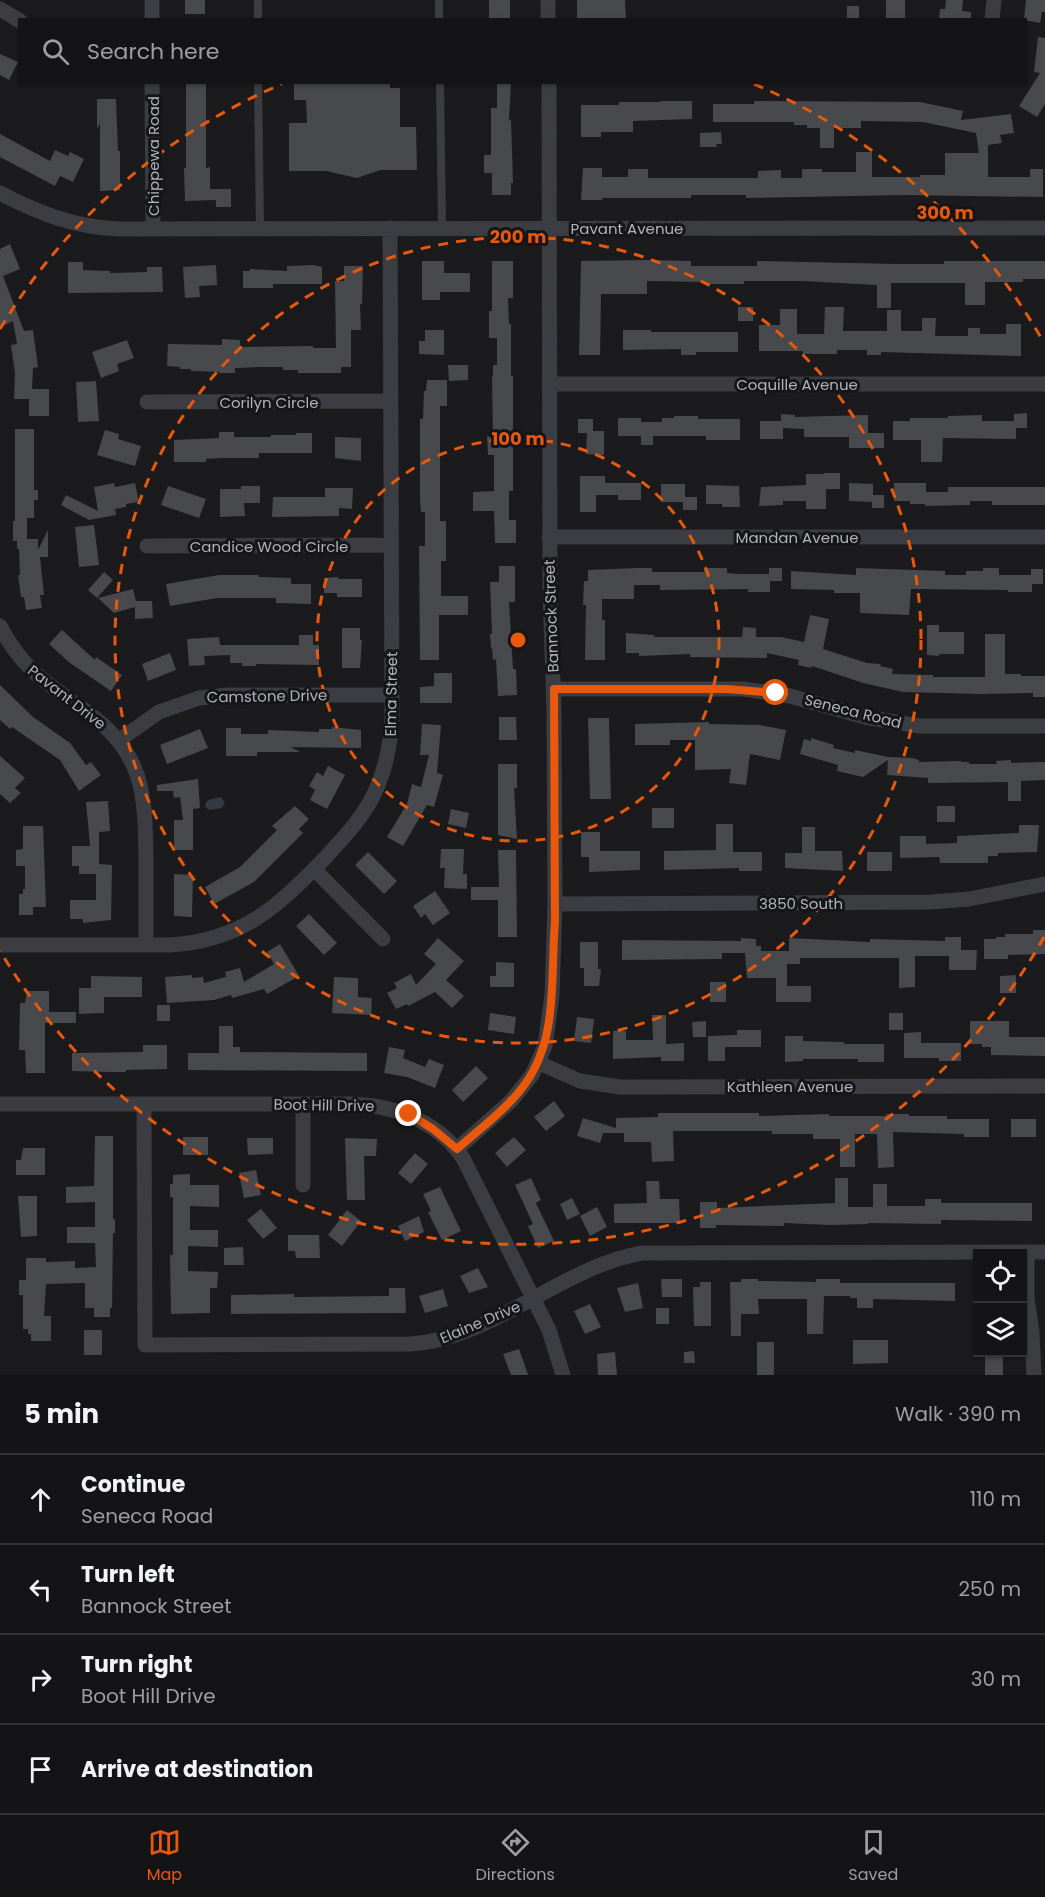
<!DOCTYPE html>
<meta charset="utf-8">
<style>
body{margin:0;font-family:Poppins,sans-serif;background:#1d1d1f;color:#f1f3f6}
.controls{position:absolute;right:18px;bottom:18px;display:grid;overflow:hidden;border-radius:0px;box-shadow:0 2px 4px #0004}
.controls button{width:54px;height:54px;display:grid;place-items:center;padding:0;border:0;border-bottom:2px solid #333335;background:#141416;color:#f1f3f6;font:30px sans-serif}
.stop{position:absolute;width:18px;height:18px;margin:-14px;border:4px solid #ea580c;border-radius:50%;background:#fff}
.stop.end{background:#ea580c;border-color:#fff;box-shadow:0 2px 6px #0008}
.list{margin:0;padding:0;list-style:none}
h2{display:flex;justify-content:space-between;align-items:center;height:78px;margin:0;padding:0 24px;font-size:26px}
h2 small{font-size:20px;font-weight:400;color:#9d9ea1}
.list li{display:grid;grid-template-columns:39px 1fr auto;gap:18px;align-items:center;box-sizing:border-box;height:90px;padding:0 24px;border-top:2px solid #333335}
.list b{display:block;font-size:22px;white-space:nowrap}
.list p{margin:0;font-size:20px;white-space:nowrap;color:#9d9ea1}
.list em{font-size:20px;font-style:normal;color:#9d9ea1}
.icon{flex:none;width:33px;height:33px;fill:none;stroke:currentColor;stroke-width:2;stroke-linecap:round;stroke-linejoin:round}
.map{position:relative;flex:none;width:1045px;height:1375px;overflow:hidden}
.search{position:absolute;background:#141416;box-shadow:0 2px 4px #0004;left:18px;right:18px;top:18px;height:66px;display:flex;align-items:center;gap:15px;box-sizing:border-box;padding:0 21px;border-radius:0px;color:#9d9ea1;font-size:22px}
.sheet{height:438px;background:#141416}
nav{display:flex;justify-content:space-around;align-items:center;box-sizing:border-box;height:84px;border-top:2px solid #333335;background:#141416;font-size:16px;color:#9d9ea1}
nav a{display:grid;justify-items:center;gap:3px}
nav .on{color:#ea580c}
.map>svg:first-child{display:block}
</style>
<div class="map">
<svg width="1045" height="1375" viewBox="0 0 1045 1375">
<rect width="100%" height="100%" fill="#1b1b1d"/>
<!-- water -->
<path fill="#313b41" d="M221,797L225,802L222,808L210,810L206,808L205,804L208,800Z"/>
<!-- building -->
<path fill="#48494d" d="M185,0H205V14H185Z
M489,0H510V20H489Z
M577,0H625L626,20H577Z
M886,0H905V20H886Z
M946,0H963L962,11L971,12V20H939L940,9H945Z
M1026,0H1045V12H1042L1040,23L1024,20Z
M847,6H859V20H847Z
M1038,37L1045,38V104L1037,117L1019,106L1040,73L1034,72Z
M0,54L18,62L9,80L0,75Z
M186,82H206V168L210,167V189H231V207H216V200L185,201L184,168H186Z
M294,82H390V88H400V127H416L417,170H380L357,178L326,171H289V123H307L306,100H294Z
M497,82H511L509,120H511L513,183H511V195H492V173H484V155H491V108H497Z
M97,99H116L118,151H120V190L100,191V123L97,129Z
M660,101H692V119L633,121V132H601V137H581V105H619V102H660Z
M754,101L920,102L963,111L961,120L1011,114L1014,133L1000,135L1002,143L988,145V177H1030V169H1043V197L904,195L746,198V195H691V198H602V200H581L583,168H602V177H628V169H648V178H758V171L781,170V178H802V169H822V172H856V152H872V177H920V175H945V153H979L976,133L923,122L861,121V128H834V148H820V128H807V125H794V122H713V104H754Z
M721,132L722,144H716L717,147H700V133Z
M0,134L50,161L55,150L68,156L70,152L84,159L73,182L60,176L55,186L0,157Z
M10,244L20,269L3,276L24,331L33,330L38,367L33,368L32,389H49V416H29V399H14L15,373L11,345L17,344L13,321L0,327V249Z
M647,260L691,261V266H757V261L896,264H944V261H1045V279H1023V282H985V305H965V283H891V308H877V285L802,281H744V284H706V282L647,281V294H601L600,355H579L581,261Z
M422,261H444V273H470V292H440V300H422Z
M492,261H513V298H508L509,324H511V376H513V491H509V520H516V543H495L494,511H473V492L494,491V455H488L487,436H493L492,376H493V365H497V338H489V311H492Z
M68,262H83V270L110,271V273L147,272V267H162L163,292L68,293Z
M216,265L217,285L199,286L200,297L185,298L183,267Z
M314,265L322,267V284H273V288H243V271H250V269L287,271V266Z
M344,266H363L362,304H360L361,330H351V367H341V373H298V370H283V367H259L235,368V373H219V372L191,371V369H180V367L167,366L168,344L222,345V339L240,340V347L313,346V348H336L335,281H344Z
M738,307H753V321H738Z
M825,307H844L843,331H887V310H901V331H922V318H936L935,336H968V328H980V334H1006V324H1021V356L881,352V355H867V350H837V354H803V351H759V325H780V309H797V334H824Z
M425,330H444V355L419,354V341H425Z
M623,330H651V332H738V352H696V355H681V349L623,350Z
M127,340L134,358L117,364L119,371L101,378L92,352Z
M448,365H468V380L449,381Z
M427,380H447V406H440V521H446V561H441V596H468V615H439V660H420L419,546H425V512H421L420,499V419H423L424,391H426Z
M96,381L99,421L78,422L76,382Z
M1027,413V428H1016V439L943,438L942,462H921V440H893V421H910V418H948V416L982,415V421H1014V414Z
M781,414L795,415V417L868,415V433H884V448H849V437H804V429L783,428V439H760V421H781Z
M674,416H698V419H740V440H706V436H653V445H641V436H618V418H641V422H662V418H674Z
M578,419H593V431H604V455L586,454L587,433H578Z
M15,429H34V490H38V500H34V518H27V539H38V550L48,530V557H40L44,595H40L42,608L26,610L24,597H21L18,575H20L19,549H17V541H13V521H15Z
M105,430L119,434L118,439L141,446L135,466L97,455Z
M219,432H234V437H271V435H296V433H312V453H259V458H220L206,459V462H174V440L219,438Z
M335,437L361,438V461L335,458Z
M824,473H840V489H826V509H806V501H783V505L759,506L761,487L806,485V474H824Z
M580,476H605V483H641V500H618V495H596V512H580Z
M114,483L115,487L135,483L139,502L126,504V507L115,509L116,515L89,520L61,505L66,495L98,511L94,487Z
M849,483L873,484V495H884V508H872V502L849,501Z
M894,483H926V492H948V487H1045V505H992V501H970V505L925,506V504H910V501H894Z
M661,484H685V497H697V510H683V502H661Z
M706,485L739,486L740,507H722V504H706Z
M168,486L206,499L199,518L161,505Z
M241,486H260V503H244L245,516L220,517V489H241Z
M325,488H353L352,509L339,508V516L272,517L273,497H325Z
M94,525L99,565L79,567L75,527Z
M499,566H515V602H509L513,669H516L517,695L498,696L496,659L493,660L492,648H491L490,634H492L490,582H499Z
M637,568H652V572H704V568H727V573L739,574H769V568H782V581H770V592H748V589L660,590V585H634V599H602V620H605V660H585L586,605H583L584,581H588V570Z
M856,568L945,571V575H966V571H983V568H999V575H1031V569H1043V584H1032V592H1008V590L911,589L909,615L860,613V593H834V590L791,589V571L856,575Z
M104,572L113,580L97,598L88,590Z
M219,575H259V577L291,578V584H311V604L276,603V598H217L170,606L166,584Z
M338,577V579H362V597H337V593H324V578Z
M133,589L136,601H152L153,618L135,619V607L114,613L98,598Z
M810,615L829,619L823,649L867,663L881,664L880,666L893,669L892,674L933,675V677H985V634H1005V674H1021V676H1045V697H1033V693L981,694L903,692L863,683L812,666L811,668L798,665L799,660L767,653V658L690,657V654L639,656V653H626V633L654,635V637H742L743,627L756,628V637H781L804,642Z
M927,625H939V632H964V654H939V656L927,655Z
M342,628H360V640H362L360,668H342Z
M62,630L95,660L96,657L122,675L111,691L70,663L49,644Z
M299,635H313V645H319V665L256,664V666H242V663H230V655L204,656L205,665L189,666L187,639L219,637L220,645H299Z
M170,653L176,670L148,681L142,664Z
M434,673H452V703H420V687L434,686Z
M0,685L33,717L70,743L86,765L91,762L101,775L79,791L60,760L12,727L10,729L0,720Z
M499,717H516L517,740H499Z
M588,718H609L611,799H590Z
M709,722V724L760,725L786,730L780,760L750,754L746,785L729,783L731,769L695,770V740H670V745H635V724Z
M422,724L441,725L437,773L443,775L434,807L427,805L403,846L387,837L407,804L412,784L421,787L429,755H420Z
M332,727L361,730V748L291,747L300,752H257V756H226V728H241V734H268V730L319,732V729H332Z
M200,729L208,748L167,764L160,745Z
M811,738L834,745L833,748L855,753V750L888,757L912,758L919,760V762L961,761V762H969V764H997L996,761L1011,760V763L1045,762V780L1021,781V801H1008V782L928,783V778L887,775L888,760L863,777L837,771L838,765L800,754L804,739L811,741Z
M0,756L25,778L15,788L21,793L10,803L0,794Z
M498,764H517V788H514L517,839L498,835Z
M328,766L345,775L327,809L310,800L315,790L309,786L317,772L323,776Z
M198,779L200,808L193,809V850H174V820H183L180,797L174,798L173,791H157V785Z
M108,801L110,831L99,832V864L112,865L111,920L83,923V919H70V900H96V874H79V866H72V846H90L86,802Z
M295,806L309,819L299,829L303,833L254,882L214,904L205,887L240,867L277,830L272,826Z
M937,806H955V822H937Z
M652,808H674V828H652Z
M451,809L469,813L466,828L448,824Z
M716,824H733V852H762V871H739V868L664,870V851L716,850Z
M1019,825H1039L1037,852L998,853V856H988V863H940L939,857L900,858V836H926V844L957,843V836L1019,833Z
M23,826H43L46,907H33V915H19V894H23V889H25V866H16V850L23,849Z
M802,827H815V851H842L843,871L785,868V853H802Z
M581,832H600V851H640V870L589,872V857H581Z
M441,849H464L463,874H467V889L444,888L445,868H440Z
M498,850H516L517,937H498V900H471V887H499Z
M368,852L397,881L384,894L355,865Z
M867,852H892V871H867Z
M174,874L193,875L192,917L174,916Z
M435,891L450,913L433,925L425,914L421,918L413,906Z
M309,914L337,943L324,955L296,926Z
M1033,930H1045V954L1008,955V959H984V939H996V937H1005V934H1033Z
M945,937H961V950H977L976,970H949V956H915V987L899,988V958H800V964H787V986H811V1002H776V978H747L745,953H722V959L622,960V940L741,941V938L756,939V946H761V951H789V938L870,942V939L945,941Z
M438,938L464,961L446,980L464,996L452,1008L435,992L408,1006L407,1004L396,1009L387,993L397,988L394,983L411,974L416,985L436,964L424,954Z
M580,942H598V969H601L599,986H584V968H580Z
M280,944L299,976L267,994L264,989L232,998L231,995L214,1000L167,1003L165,977L192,975V978L203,977L204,983L226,977L225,972L240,968L244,982L274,964L267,952Z
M496,962L514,963V987H490V976H496Z
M1016,975V993H1000V976Z
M91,976L142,977V997H104V1013L79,1014V988H91Z
M334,977L358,978V997L372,998L371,1015L332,1013Z
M710,982H726V1002H710Z
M27,991H49V1012H76V1023H45V1073H26L25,1050H19L20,1003H25Z
M157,1005H170V1021H157Z
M490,1013L516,1017L514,1034L488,1030Z
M889,1013H903V1030H889Z
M652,1015H666V1044L684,1043V1061H661V1057L613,1059V1031H626V1040H653Z
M577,1017L594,1019L591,1043L574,1041Z
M706,1021V1037H693L692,1022Z
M970,1021H1009V1037H1045V1056L991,1055V1047H982V1044H970Z
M219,1026H233V1047H240V1052L367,1053V1071L188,1070V1053H219Z
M737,1030H761V1047H725V1061H708V1036L737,1035Z
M921,1032V1043H961V1061H939V1058H904V1033Z
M785,1036H803V1041L844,1042V1044H884V1062H858V1059H803V1061L785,1062Z
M143,1045H167V1069L126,1070V1072H113L72,1071V1053L143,1052Z
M389,1047L405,1050L403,1058L425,1067L429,1059L444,1065L435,1088L407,1077L384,1073Z
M476,1066L488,1078L463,1102L452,1090Z
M554,1101L565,1116L546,1131L534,1117Z
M658,1113H759V1116L829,1114V1116H886V1114H909V1116H947V1119H989V1137H964V1134L893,1132L894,1167L878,1168L877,1134H855V1167H840V1139H813V1134H772V1131H673L674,1161L652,1162L651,1142H624V1133H603L600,1143L577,1136L583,1118L616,1128V1118L658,1117Z
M1011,1119H1036V1137H1011Z
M95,1136H113V1219H115V1233H113L112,1308H110V1317H94V1308H85V1283L46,1284L44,1316H51V1341H31V1334H28V1329H23V1295H19V1280H26V1258H46V1262L75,1261V1268L96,1267L95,1243H67V1227H95V1202L66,1203V1187L94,1186Z
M183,1137H208V1155H183Z
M514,1137L526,1150L507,1167L495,1153Z
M247,1138H273V1154L248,1155Z
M345,1138L377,1139L376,1156H364L365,1200H347Z
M23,1148H45V1175H16V1160H21Z
M415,1153L428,1164L411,1184L398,1173Z
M256,1170L261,1195L244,1198L239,1173Z
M190,1174V1185H219V1207L190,1206V1230H218V1247L188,1246V1271L218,1272L217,1288H210V1313L171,1314L170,1255H173V1197H170V1184H173V1175Z
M531,1178L541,1200L536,1203L554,1241L538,1248L528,1226L533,1224L515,1185Z
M835,1178H848V1207H873V1184H887V1206H925V1199H941V1203H1032V1221L941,1220V1224L868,1223V1224L831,1225L784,1223V1226L716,1225V1228H700V1202H717V1208L835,1203Z
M646,1181H659L660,1199H679L680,1223H614V1204L647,1203Z
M440,1187L461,1231L442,1240L428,1212L431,1211L423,1194Z
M18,1196H37V1236L21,1237Z
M572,1198L580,1214L567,1220L560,1204Z
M597,1207L607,1227L590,1236L580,1216Z
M261,1209L277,1228L263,1239L247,1220Z
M347,1210L361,1221L342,1246L328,1235Z
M419,1216L424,1232L405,1241L398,1226Z
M288,1235H319L320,1258H296L295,1251H288Z
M243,1247L244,1265H224V1248Z
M478,1268L488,1287L469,1293L460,1276Z
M661,1279H682V1297H662Z
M741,1279H758V1281L816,1282V1279H840V1283H955V1301L873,1299V1308H857V1298H850V1296H824L823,1334H807V1299H758L759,1314H741V1336H731L730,1282H741Z
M700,1282H711V1326H694L693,1287H700Z
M638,1283L643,1308L625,1312L617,1288Z
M389,1288H405L406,1313L231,1314V1295L294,1294V1297L389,1296Z
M443,1289L448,1306L425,1313L419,1296Z
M590,1304L601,1327L585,1334L574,1311Z
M656,1308H669V1324H656Z
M84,1330H102V1355H84Z
M853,1340H888V1363L853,1364Z
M757,1342H774V1375H757Z
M519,1349L524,1363L528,1375H511L503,1354Z
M694,1351L695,1363H684V1352Z
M615,1352L617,1375H598L597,1354Z
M985,1357H1003V1375H985Z"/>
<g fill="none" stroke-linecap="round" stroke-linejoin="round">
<!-- service -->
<path stroke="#3c3d42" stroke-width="8" d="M258,0V20
M439,20V0
M258,82L260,229
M440,82L442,228"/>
<!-- minor -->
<path stroke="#3c3d42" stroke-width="15" d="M152,0V20
M548,0V20
M0,9L20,21
M992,20L994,0
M152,82L153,229
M0,193C38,213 74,227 118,229L1045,228
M549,384H1045
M147,402L391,401
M549,537H1045
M147,546L391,545
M0,626C23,671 49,684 87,712C144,753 145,793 146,858C146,887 146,916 146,945
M554,689H743L790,696L865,717L919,726H1045
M118,741L159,712L199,698L229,695H392
M314,869L383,939
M555,904L931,902L969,899L1045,884
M0,945H169C242,941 277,907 325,858C344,837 363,818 375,792C386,768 391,742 392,716L390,228
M539,1063L580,1081L620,1087L1045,1086
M0,1104H349C393,1105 437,1120 463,1158L549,1330L563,1375
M144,1104L145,1345L410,1344C493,1339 561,1267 642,1253L1045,1252
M303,1104V1185
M457,1149L511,1101L532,1075L545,1046L552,995L555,904L554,712L550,593L549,82
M1027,1252V1298L1032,1332L1034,1375"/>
</g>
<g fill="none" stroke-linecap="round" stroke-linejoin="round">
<!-- route -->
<path stroke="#ea580c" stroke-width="8" d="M409,1114L433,1129L457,1149C477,1131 501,1114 518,1093C560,1045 550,980 555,921L554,689H727L776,693"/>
</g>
<!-- distance rings -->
<g fill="none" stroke="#e8590c" stroke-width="3" stroke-dasharray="10 8">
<circle cx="518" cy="640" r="201"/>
<circle cx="518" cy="640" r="403"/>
<path d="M1044 937A604 604 0 0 1 0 951M0 329A604 604 0 0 1 282 84M754 84A604 604 0 0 1 1044 343"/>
</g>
<g text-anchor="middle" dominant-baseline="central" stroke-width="6" stroke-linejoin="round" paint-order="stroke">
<!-- street labels -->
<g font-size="15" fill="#aeb3bc" stroke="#161618">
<text transform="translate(153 156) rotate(-90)">Chippewa Road</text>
<text x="627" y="228">Pavant Avenue</text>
<text x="797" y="384">Coquille Avenue</text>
<text x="269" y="402">Corilyn Circle</text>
<text x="797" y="537">Mandan Avenue</text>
<text x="269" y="546">Candice Wood Circle</text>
<text transform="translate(551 616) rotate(-92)">Bannock Street</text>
<text transform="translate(391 694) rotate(-89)">Elma Street</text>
<text transform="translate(267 696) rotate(-1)">Camstone Drive</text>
<text transform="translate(67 697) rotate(38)">Pavant Drive</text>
<text transform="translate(853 711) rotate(14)">Seneca Road</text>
<text x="801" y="903">3850 South</text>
<text x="790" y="1086">Kathleen Avenue</text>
<text transform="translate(324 1105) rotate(1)">Boot Hill Drive</text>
<text transform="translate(480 1322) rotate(-23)">Elaine Drive</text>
</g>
</g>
<circle cx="518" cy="640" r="9" fill="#e8590c" stroke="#161618" stroke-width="3"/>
<g font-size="18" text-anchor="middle" font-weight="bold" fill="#e8590c" stroke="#161618" stroke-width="6" stroke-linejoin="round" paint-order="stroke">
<text x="945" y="219">300 m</text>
<text x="518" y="243">200 m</text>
<text x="518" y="445">100 m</text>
</g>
</svg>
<div class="controls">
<button><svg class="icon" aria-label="locate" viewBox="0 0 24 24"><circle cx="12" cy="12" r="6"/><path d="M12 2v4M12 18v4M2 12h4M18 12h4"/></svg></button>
<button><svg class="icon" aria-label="layers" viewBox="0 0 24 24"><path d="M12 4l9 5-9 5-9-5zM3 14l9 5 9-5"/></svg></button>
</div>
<div class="stop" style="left:776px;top:693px"></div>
<div class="stop end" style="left:409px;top:1114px"></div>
<div class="search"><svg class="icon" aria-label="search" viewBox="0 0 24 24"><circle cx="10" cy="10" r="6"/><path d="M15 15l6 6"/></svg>Search here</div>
</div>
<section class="sheet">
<h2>5 min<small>Walk · 390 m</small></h2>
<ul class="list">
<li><svg class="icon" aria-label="ahead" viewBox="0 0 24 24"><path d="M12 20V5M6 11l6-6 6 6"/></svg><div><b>Continue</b><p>Seneca Road</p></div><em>110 m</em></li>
<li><svg class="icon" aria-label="left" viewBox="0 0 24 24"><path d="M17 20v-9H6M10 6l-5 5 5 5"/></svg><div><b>Turn left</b><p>Bannock Street</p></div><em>250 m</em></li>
<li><svg class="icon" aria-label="right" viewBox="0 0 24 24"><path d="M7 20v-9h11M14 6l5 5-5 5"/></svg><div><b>Turn right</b><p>Boot Hill Drive</p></div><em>30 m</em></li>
<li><svg class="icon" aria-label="arrive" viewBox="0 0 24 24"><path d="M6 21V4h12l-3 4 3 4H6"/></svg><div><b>Arrive at destination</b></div></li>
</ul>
</section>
<nav>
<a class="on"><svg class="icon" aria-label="map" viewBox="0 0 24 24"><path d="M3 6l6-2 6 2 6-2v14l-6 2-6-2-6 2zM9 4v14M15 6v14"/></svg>Map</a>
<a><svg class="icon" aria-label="directions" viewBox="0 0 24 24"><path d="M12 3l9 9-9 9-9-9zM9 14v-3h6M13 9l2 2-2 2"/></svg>Directions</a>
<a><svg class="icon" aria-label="saved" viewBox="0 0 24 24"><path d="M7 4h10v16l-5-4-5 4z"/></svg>Saved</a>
</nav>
